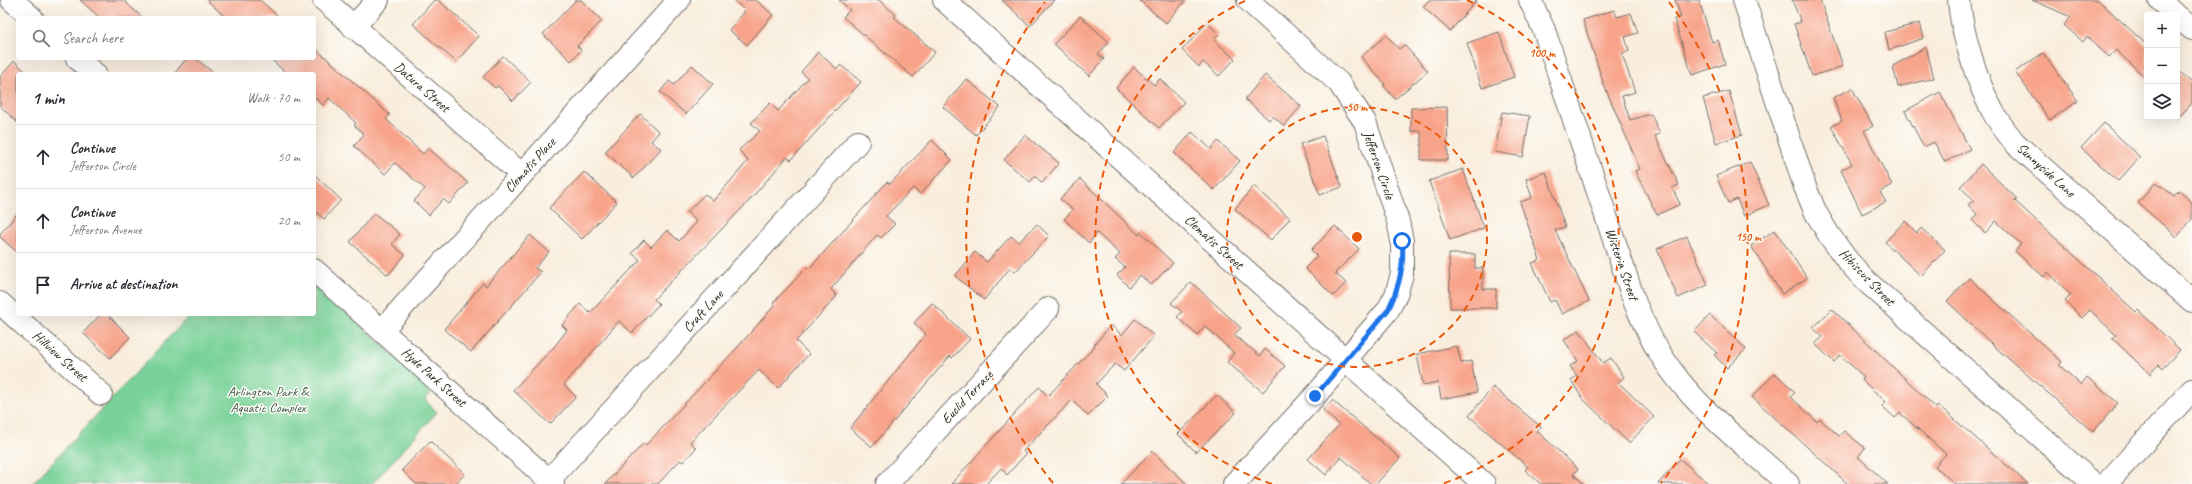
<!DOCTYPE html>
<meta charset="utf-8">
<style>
body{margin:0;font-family:Caveat,sans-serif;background:#f7f7f7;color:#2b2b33}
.controls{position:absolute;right:12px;top:12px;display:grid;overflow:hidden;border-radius:4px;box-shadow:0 4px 16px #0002}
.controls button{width:36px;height:36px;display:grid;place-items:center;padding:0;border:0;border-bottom:1px solid #e1e1e2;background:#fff;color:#2b2b33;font:20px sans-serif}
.stop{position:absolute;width:12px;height:12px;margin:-9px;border:3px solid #1a73e8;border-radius:50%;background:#fff}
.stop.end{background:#1a73e8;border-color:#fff;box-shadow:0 1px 4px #0008}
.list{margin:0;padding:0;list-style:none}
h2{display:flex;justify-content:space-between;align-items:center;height:52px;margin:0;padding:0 16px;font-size:17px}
h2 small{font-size:13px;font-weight:400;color:#7c7c81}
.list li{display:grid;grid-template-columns:26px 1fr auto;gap:12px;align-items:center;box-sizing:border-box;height:64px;padding:0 16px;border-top:1px solid #e1e1e2}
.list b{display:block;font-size:15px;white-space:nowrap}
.list p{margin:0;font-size:13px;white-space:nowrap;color:#7c7c81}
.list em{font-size:13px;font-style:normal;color:#7c7c81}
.icon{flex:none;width:22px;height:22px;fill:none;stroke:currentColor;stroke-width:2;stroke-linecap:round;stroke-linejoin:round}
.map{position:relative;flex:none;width:2192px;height:484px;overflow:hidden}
.search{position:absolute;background:#fff;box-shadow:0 4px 16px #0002;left:16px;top:16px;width:300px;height:44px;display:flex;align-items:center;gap:10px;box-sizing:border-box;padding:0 14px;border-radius:4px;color:#7c7c81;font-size:15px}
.panel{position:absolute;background:#fff;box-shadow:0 4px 16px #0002;left:16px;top:72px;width:300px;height:244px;border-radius:4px}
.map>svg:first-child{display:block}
</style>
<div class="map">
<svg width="2192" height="484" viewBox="0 0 2192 484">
<rect width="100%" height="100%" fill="#fdfcf7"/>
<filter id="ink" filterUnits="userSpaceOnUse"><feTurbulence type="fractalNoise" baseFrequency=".025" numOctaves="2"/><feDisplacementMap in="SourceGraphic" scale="8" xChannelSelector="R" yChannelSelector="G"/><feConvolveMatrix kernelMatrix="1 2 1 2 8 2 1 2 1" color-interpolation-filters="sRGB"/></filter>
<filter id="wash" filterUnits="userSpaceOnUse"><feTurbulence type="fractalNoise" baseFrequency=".012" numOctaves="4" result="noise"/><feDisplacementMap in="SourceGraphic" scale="16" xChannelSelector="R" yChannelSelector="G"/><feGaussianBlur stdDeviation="0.9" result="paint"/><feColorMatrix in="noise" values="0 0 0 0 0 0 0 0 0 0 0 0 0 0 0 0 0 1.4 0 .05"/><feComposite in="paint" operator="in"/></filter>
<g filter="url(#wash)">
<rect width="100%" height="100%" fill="#f9eede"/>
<!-- green -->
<path fill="#78d198" stroke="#527e62" d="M314,284L433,390L425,400L437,412L372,484H32L191,314H314Z"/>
<g id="blocks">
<!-- building -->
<path fill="#f8a48b" d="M80,0H123L143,18H100Z
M207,0H260L280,18H226Z
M434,0H438L479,36L456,62L413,24Z
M576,0H581L602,21L577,46L581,50L571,61L543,34Z
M734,0H756L773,15L747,45L729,30L745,11Z
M839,0H879L896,15L894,17L935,52L913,77L843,17L850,10Z
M1002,0H1054L1030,26Z
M1139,0H1186L1166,23Z
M1429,0H1477L1450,31L1423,7Z
M1675,0H1699L1712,42L1718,40L1725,64L1692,75L1674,19L1681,17Z
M1792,0H1820L1843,66L1812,76L1794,24L1801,22Z
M2032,0H2098L2147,45V79L2116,50L2109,57L2087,37L2083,42L2064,25L2071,17Z
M1614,10L1617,17L1631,13L1638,33L1625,37L1629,51L1622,54L1635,92L1622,96L1630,120L1651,114L1660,134L1655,136L1679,185L1672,188L1680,204L1657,215L1635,171L1640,169L1604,85L1583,20Z
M1080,16L1109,42L1098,54L1104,59L1089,76L1054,44Z
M1207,23L1219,34L1214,40L1235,59L1219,76L1203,62L1199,67L1182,50Z
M1920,23L1924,38L1889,50L1885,32Z
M1499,32L1514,77L1482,88L1467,43Z
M1386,35L1399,49L1404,45L1428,71L1395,99L1383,85L1385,84L1361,57Z
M314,47L390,115L386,119L423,154L428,148L468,183L449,204L443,199L429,215L414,201L425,189L395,163L385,174L354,146L364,134L354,125L356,123L329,98L323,105L314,97V74H287L270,58H314Z
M1926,47L1934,78L1898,87L1893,66Z
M818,52L837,69L841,65L861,82L791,160L787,157L749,201L654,299L659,304L632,333L619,321L564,385L576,397L550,424L513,390L554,347L567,330L562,325L580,304L590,313L640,260L632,253L644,240L651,247L667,230L679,241L697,222L687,212L705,194L713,201L748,161L739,150L760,131L751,123L770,103L778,111L808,78L801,72Z
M2043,53L2078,101L2050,120L2015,72Z
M503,56L531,82L513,101L498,86L495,88L483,77Z
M187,58H195L215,74H174Z
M14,61L25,71L22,74H18V123L0,106V77Z
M692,65L713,84L686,114L660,92L669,81L674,85Z
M1134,67L1154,85L1160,79L1184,102L1159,128L1116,88Z
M2177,69L2192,83V103L2177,119Z
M1265,75L1301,106L1284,126L1273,116L1269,120L1245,99Z
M966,79L1000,107L976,135L943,107Z
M1852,88L1873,126L1864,131L1892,185L1880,192L1886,202L1862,214L1841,170L1852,164L1831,126L1842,121L1833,98Z
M1729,91L1742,135L1716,143L1703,98Z
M1940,92L1970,149L1945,162L1934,142L1924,147L1905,111Z
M1447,107L1448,160H1421V131H1411V108Z
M1502,112L1530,116L1523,157L1495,152Z
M640,114L659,132L651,141L661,149L634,178L605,152Z
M2104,123L2140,157L2118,181L2081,148Z
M1192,132L1211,149L1218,141L1240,161L1214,190L1174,153Z
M1025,135L1059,163L1042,183L1035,176L1030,182L1004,160Z
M1323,136L1342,187L1320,195L1300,144Z
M932,140L952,160L920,194L913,188L886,216L895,224L881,238L877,235L831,289L837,296L796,341L809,354L778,388L759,370L690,442L696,448L683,462L680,460L658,484H605L644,443L646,445L736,349L775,305L773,303L807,267L809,269L887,182L890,184Z
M1750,162L1769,205L1744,216L1737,199L1728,203L1716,176Z
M1981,164L2017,199L2015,201L2136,312L2138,310L2180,350L2162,369L2158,365L2150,374L2112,338L2116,335L2090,310L2082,318L2065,301L2071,295L2048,272L2044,277L2015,251L2021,244L1996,221L1985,233L1972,220L1977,214L1968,205L1974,200L1960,187Z
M1463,169L1484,228L1450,240L1429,181Z
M584,172L617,202L582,239L549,208Z
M1546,172L1565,227L1555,230L1589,301L1562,314L1555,300L1550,302L1532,263L1540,260L1520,202L1532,198L1526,179Z
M314,174L341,200L324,219L314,210Z
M1080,179L1139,235L1141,232L1173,263L1151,285L1140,275L1129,287L1117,275L1125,267L1115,259L1120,254L1097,233L1089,243L1064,219L1073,210L1060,199Z
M2156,182L2174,196L2179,191L2192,202V219L2177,237L2138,203Z
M1254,186L1290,218L1271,240L1235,209Z
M18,213V253L0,237V234Z
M374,213L400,234L392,244L405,255L388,275L350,242Z
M1905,221L1917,233L1921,228L1945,250L1921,276L1885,242Z
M1037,224L1049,236L1015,272L1010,268L984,300L955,276L975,252L987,262L1011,236L1019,242Z
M1335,226L1359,249L1335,273L1346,283L1333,296L1305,268L1317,256L1311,250Z
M1775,230L1807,278L1782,294L1751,246Z
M530,235L549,252L535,268L541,272L471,352L444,329L483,283L486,286Z
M1687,236L1708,285L1678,298L1657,249Z
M1449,254H1475V268H1483V289H1496V308H1450Z
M1969,278L2062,362L2059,365L2081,385L2087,377L2118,403L2093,432L1995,347L1947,301Z
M1191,282L1241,328L1234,335L1260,356L1265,349L1285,366L1263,392L1227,362L1234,353L1205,326L1197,335L1177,317L1182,312L1171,303Z
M932,303L970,339L952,358L950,356L872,447L850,428L926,334L914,323Z
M1832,309L1936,408L1938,405L2028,484H1955L1935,466L1946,454L1900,413L1895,418L1882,406L1886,402L1862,380L1864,377L1840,355L1834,362L1815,344L1823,337L1813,328Z
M101,314H107L130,337L110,358L83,333Z
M1710,315L1746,349L1727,368L1714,355L1717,353L1694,332Z
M1135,319L1154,336L1124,371L1115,364L1096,384L1108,396L1088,416L1072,400L1023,451L1026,454L1007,475L1001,468L986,484H951L1039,387L1048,396L1095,346L1094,345L1111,325L1122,335Z
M1579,330L1603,363L1611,358L1624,377L1618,382L1654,417L1629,443L1582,398L1571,380L1577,376L1570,366L1578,361L1564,340Z
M1457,346L1461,363L1471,361L1477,392L1441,399L1438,382L1423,385L1417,354Z
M1775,373L1795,392L1791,397L1817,422L1820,419L1839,436L1844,431L1865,448L1858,457L1888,484H1848L1752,397Z
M1493,387L1541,427L1537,431L1578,469L1573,474L1584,484H1541L1525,470L1528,467L1469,416Z
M1217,395L1236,413L1196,452L1178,434Z
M1332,400L1400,458L1376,484H1371L1341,457L1326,475L1308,459L1339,425L1323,410Z
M430,441L465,474L455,484H416L402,470Z
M1152,451L1187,484H1121Z
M1680,459L1709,484H1658Z"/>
</g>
</g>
<g filter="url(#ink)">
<use href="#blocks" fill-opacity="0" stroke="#736f6a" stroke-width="1"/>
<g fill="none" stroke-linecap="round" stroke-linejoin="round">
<defs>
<path id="minor" d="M12,0L32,18
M324,0L521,174
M944,0L1484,484
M1530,0L1544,30L1635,303C1643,321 1650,339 1661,355C1692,406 1744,444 1788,484
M1744,0L1805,187L1816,213L1829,235L1847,260L1866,281L2094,484
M1959,0C1961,31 1977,82 1992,110C1998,122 2007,133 2015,143L2192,301
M2160,0L2176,15
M2177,16L2192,29
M353,27L378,0
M77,58L95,74
M314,270L553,484
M0,303L101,394
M382,330L679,0
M549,480L858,142
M887,484L1048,309
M1234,484L1315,396L1388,310L1396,295L1402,274V241L1398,221L1365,122L1339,83L1248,0
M2106,484L2192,390"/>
</defs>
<!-- minor casing -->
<use href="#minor" stroke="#736f6a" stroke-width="24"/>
<!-- minor -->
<use href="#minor" stroke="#fff" stroke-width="22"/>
</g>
</g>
<g fill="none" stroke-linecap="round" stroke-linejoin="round" filter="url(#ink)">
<!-- route -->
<path stroke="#1a73e8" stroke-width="5" d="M1315,396L1388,310C1399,288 1405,266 1402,241"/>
</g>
<!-- distance rings -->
<g fill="none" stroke="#e8590c" stroke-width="2" stroke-dasharray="7 5">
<circle cx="1357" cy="237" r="130"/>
<path d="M1272 484A261 261 0 0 1 1247 0M1467 0A261 261 0 0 1 1442 484"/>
<path d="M1053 483A391 391 0 0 1 1045 2M1669 2A391 391 0 0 1 1661 483"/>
</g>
<g text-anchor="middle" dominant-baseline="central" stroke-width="3" stroke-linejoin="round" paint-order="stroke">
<!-- street labels -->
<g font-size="14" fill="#2b2b2b" stroke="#fdfcf7">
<text transform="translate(422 87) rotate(41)">Datura Street</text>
<text transform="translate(530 165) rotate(-48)">Clematis Place</text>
<text transform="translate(1379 165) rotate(71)">Jefferson Circle</text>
<text transform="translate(2046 170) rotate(42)">Sunnyside Lane</text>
<text transform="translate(1214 242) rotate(42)">Clematis Street</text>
<text transform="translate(1622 264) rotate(71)">Wisteria Street</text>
<text transform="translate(1867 277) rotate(46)">Hibiscus Street</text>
<text transform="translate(703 311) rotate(-47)">Craft Lane</text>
<text transform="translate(60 356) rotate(42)">Hillview Street</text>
<text transform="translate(434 377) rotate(42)">Hyde Park Street</text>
<text transform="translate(967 397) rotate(-47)">Euclid Terrace</text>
</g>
<!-- park labels -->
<g font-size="14" fill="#425d4c" stroke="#fdfcf7">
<text x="268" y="391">Arlington Park &amp;<tspan x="268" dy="16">Aquatic Complex</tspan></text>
</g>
</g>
<circle cx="1357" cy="237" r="6" fill="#e8590c" stroke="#fdfcf7" stroke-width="2"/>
<g font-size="12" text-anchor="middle" font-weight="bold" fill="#e8590c" stroke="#fdfcf7" stroke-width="3" stroke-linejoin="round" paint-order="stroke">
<text x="1542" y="57">100 m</text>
<text x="1357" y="111">50 m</text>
<text x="1748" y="241">150 m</text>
</g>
</svg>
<div class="controls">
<button>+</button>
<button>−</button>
<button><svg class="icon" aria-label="layers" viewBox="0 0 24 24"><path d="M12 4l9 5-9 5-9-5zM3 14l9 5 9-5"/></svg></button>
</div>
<div class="stop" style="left:1402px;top:241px"></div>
<div class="stop end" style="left:1315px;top:396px"></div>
<div class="search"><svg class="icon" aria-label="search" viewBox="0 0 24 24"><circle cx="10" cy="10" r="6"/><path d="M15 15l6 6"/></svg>Search here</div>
<section class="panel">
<h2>1 min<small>Walk · 70 m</small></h2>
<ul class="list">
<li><svg class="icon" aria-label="ahead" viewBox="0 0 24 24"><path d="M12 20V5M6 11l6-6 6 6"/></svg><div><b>Continue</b><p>Jefferson Circle</p></div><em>50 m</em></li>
<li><svg class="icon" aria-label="ahead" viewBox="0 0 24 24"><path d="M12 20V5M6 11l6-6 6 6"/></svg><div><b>Continue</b><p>Jefferson Avenue</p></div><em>20 m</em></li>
<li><svg class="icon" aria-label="arrive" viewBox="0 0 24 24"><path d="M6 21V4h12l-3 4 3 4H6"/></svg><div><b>Arrive at destination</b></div></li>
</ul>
</section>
</div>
